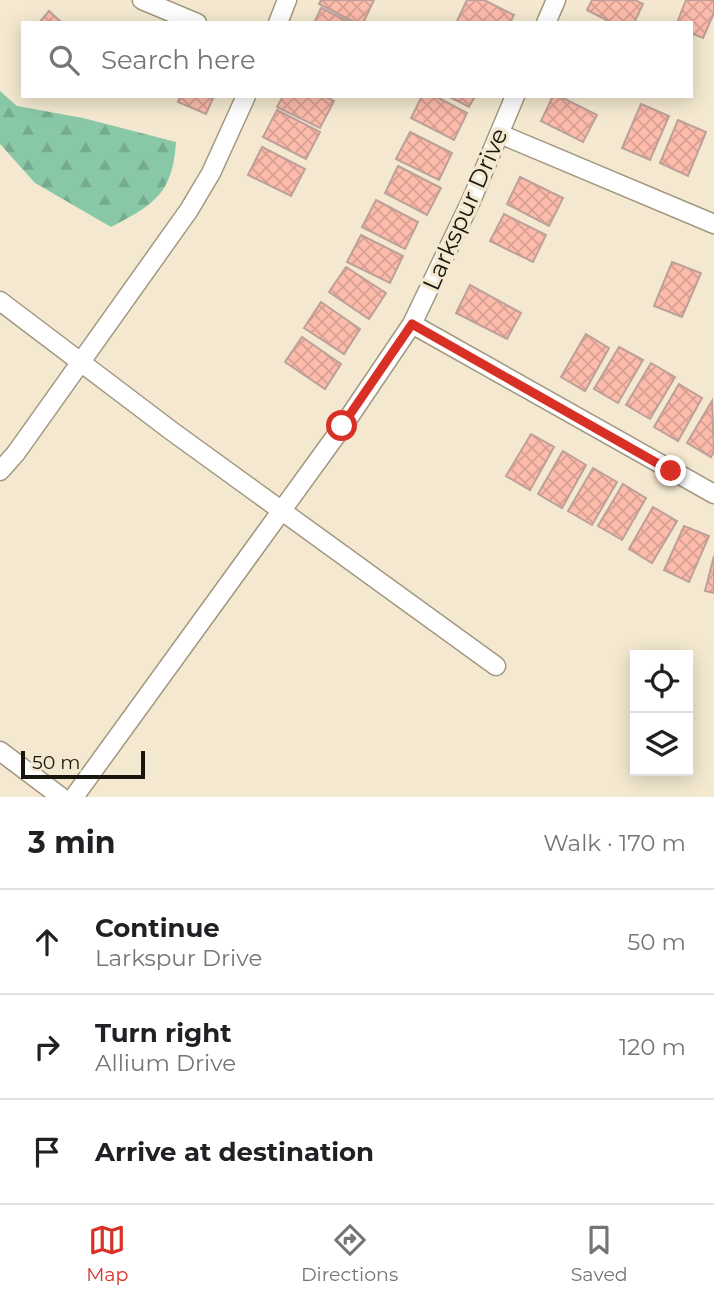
<!DOCTYPE html>
<meta charset="utf-8">
<style>
body{margin:0;font-family:Montserrat,sans-serif;background:#f2f2f2;color:#202124}
.controls{position:absolute;right:21px;bottom:21px;display:grid;overflow:hidden;border-radius:0px;box-shadow:0 4px 18px #0003}
.controls button{width:63px;height:63px;display:grid;place-items:center;padding:0;border:0;border-bottom:2px solid #e0e0e0;background:#fff;color:#202124;font:35px sans-serif}
.scale{position:absolute;left:21px;bottom:18px;width:124px;box-sizing:border-box;padding-left:7px;border:4px solid #19160d;border-top:0;font-size:19px;line-height:24px;white-space:nowrap;color:#19160d;-webkit-text-stroke:5px #f4e9d0;paint-order:stroke}
.stop{position:absolute;width:21px;height:21px;margin:-16px;border:5px solid #d93025;border-radius:50%;background:#fff}
.stop.end{background:#d93025;border-color:#fff;box-shadow:0 2px 7px #0008}
.list{margin:0;padding:0;list-style:none}
h2{display:flex;justify-content:space-between;align-items:center;height:91px;margin:0;padding:0 28px;font-size:30px}
h2 small{font-size:23px;font-weight:400;color:#757577}
.list li{display:grid;grid-template-columns:46px 1fr auto;gap:21px;align-items:center;box-sizing:border-box;height:105px;padding:0 28px;border-top:2px solid #e0e0e0}
.list b{display:block;font-size:26px;white-space:nowrap}
.list p{margin:0;font-size:23px;white-space:nowrap;color:#757577}
.list em{font-size:23px;font-style:normal;color:#757577}
.icon{flex:none;width:38px;height:38px;fill:none;stroke:currentColor;stroke-width:2;stroke-linecap:round;stroke-linejoin:round}
.map{position:relative;flex:none;width:714px;height:797px;overflow:hidden}
.search{position:absolute;background:#fff;box-shadow:0 4px 18px #0003;left:21px;right:21px;top:21px;height:77px;display:flex;align-items:center;gap:18px;box-sizing:border-box;padding:0 24px;border-radius:0px;color:#757577;font-size:26px}
.sheet{height:406px;background:#fff}
nav{display:flex;justify-content:space-around;align-items:center;box-sizing:border-box;height:98px;border-top:2px solid #e0e0e0;background:#fff;font-size:19px;color:#757577}
nav a{display:grid;justify-items:center;gap:4px}
nav .on{color:#d93025}
.map>svg:first-child{display:block}
</style>
<div class="map">
<svg width="714" height="797" viewBox="0 0 714 797">
<defs>
<pattern id="forest-firs" width="22" height="20" patternUnits="userSpaceOnUse" patternTransform="scale(1.75)"><rect width="22" height="20" fill="#89c8a7"/><path d="M5 1l3.5 6h-7zM16 11l3.5 6h-7z" fill="#76ab8f"/></pattern>
<pattern id="building-cross-hatch" width="8" height="8" patternUnits="userSpaceOnUse" patternTransform="scale(1.75)"><rect width="8" height="8" fill="#fdbbab"/><path d="M0 0l8 8M0 8l8-8" fill="none" stroke="#d8a092"/></pattern>
</defs>
<rect width="100%" height="100%" fill="#f4e9d0"/>
<!-- forest -->
<path fill="url(#forest-firs)" d="M0,91L17,106L83,118L176,142C173,193 154,205 111,227L35,183L0,144Z"/>
<!-- building -->
<path fill="url(#building-cross-hatch)" stroke="#bca099" stroke-width="2" d="M321,0H374L363,23H356L319,4Z
M467,0H484L514,15L510,23H462L457,21Z
M592,0H635L643,4L634,23H612L587,10Z
M686,0H714V13L703,38L691,33V23H677Z
M321,8L351,23H314Z
M49,11L62,23H39Z
M180,96H214L206,114L178,102Z
M283,96H324L334,101L320,128L277,107Z
M422,96H435L467,113L454,140L411,118Z
M448,96H475L469,107Z
M553,96H559L597,115L583,142L541,121Z
M641,104L669,116L650,160L622,148Z
M277,110L320,132L306,159L263,137Z
M678,120L706,132L688,176L660,163Z
M410,132L452,153L439,180L396,159Z
M262,147L305,169L291,196L248,175Z
M398,166L441,188L427,215L385,193Z
M520,177L563,198L549,226L507,204Z
M376,200L418,222L405,249L362,227Z
M504,214L546,235L533,262L490,241Z
M361,235L403,256L390,283L347,262Z
M672,262L701,273L682,317L654,306Z
M346,267L386,293L369,319L329,292Z
M470,285L521,313L507,339L456,313Z
M321,302L360,329L344,354L304,328Z
M586,334L609,348L585,391L561,377Z
M302,337L341,364L325,389L285,362Z
M619,347L643,360L618,403L594,389Z
M651,363L675,377L650,419L626,405Z
M679,384L702,398L678,441L654,427Z
M712,401L714,451L711,457L687,443Z
M531,434L554,447L530,490L506,476Z
M563,451L586,465L562,508L538,494Z
M593,468L617,482L592,525L568,511Z
M623,484L646,498L622,540L598,526Z
M653,507L677,521L652,563L629,549Z
M684,526L709,536L689,582L664,570Z
M714,556V593L705,591Z"/>
<g fill="none" stroke-linecap="round" stroke-linejoin="round">
<defs>
<path id="minor" d="M142,0L197,23
M278,23L287,0
M546,23L556,0
M500,134L714,224
M0,301L173,432L496,666
M412,324L714,494
M0,471L16,453L189,210L211,173L246,96
M0,751L61,797
M74,797L343,426L412,324L471,201L515,96"/>
</defs>
<!-- minor casing -->
<use href="#minor" stroke="#a29881" stroke-width="21"/>
<!-- minor -->
<use href="#minor" stroke="#fff" stroke-width="18"/>
</g>
<g fill="none" stroke-linecap="round" stroke-linejoin="round">
<!-- route -->
<path stroke="#d93025" stroke-width="9" d="M342,426L412,324L671,471"/>
</g>
<g text-anchor="middle" dominant-baseline="central" stroke-width="7" stroke-linejoin="round" paint-order="stroke">
<!-- street labels -->
<g font-size="24" fill="#19160d" stroke="#f4e9d0">
<text transform="translate(465 209) rotate(-66)">Larkspur Drive</text>
</g>
</g>
</svg>
<div class="controls">
<button><svg class="icon" aria-label="locate" viewBox="0 0 24 24"><circle cx="12" cy="12" r="6"/><path d="M12 2v4M12 18v4M2 12h4M18 12h4"/></svg></button>
<button><svg class="icon" aria-label="layers" viewBox="0 0 24 24"><path d="M12 4l9 5-9 5-9-5zM3 14l9 5 9-5"/></svg></button>
</div>
<div class="scale">50 m</div>
<div class="stop" style="left:342px;top:426px"></div>
<div class="stop end" style="left:671px;top:471px"></div>
<div class="search"><svg class="icon" aria-label="search" viewBox="0 0 24 24"><circle cx="10" cy="10" r="6"/><path d="M15 15l6 6"/></svg>Search here</div>
</div>
<section class="sheet">
<h2>3 min<small>Walk · 170 m</small></h2>
<ul class="list">
<li><svg class="icon" aria-label="ahead" viewBox="0 0 24 24"><path d="M12 20V5M6 11l6-6 6 6"/></svg><div><b>Continue</b><p>Larkspur Drive</p></div><em>50 m</em></li>
<li><svg class="icon" aria-label="right" viewBox="0 0 24 24"><path d="M7 20v-9h11M14 6l5 5-5 5"/></svg><div><b>Turn right</b><p>Allium Drive</p></div><em>120 m</em></li>
<li><svg class="icon" aria-label="arrive" viewBox="0 0 24 24"><path d="M6 21V4h12l-3 4 3 4H6"/></svg><div><b>Arrive at destination</b></div></li>
</ul>
</section>
<nav>
<a class="on"><svg class="icon" aria-label="map" viewBox="0 0 24 24"><path d="M3 6l6-2 6 2 6-2v14l-6 2-6-2-6 2zM9 4v14M15 6v14"/></svg>Map</a>
<a><svg class="icon" aria-label="directions" viewBox="0 0 24 24"><path d="M12 3l9 9-9 9-9-9zM9 14v-3h6M13 9l2 2-2 2"/></svg>Directions</a>
<a><svg class="icon" aria-label="saved" viewBox="0 0 24 24"><path d="M7 4h10v16l-5-4-5 4z"/></svg>Saved</a>
</nav>
